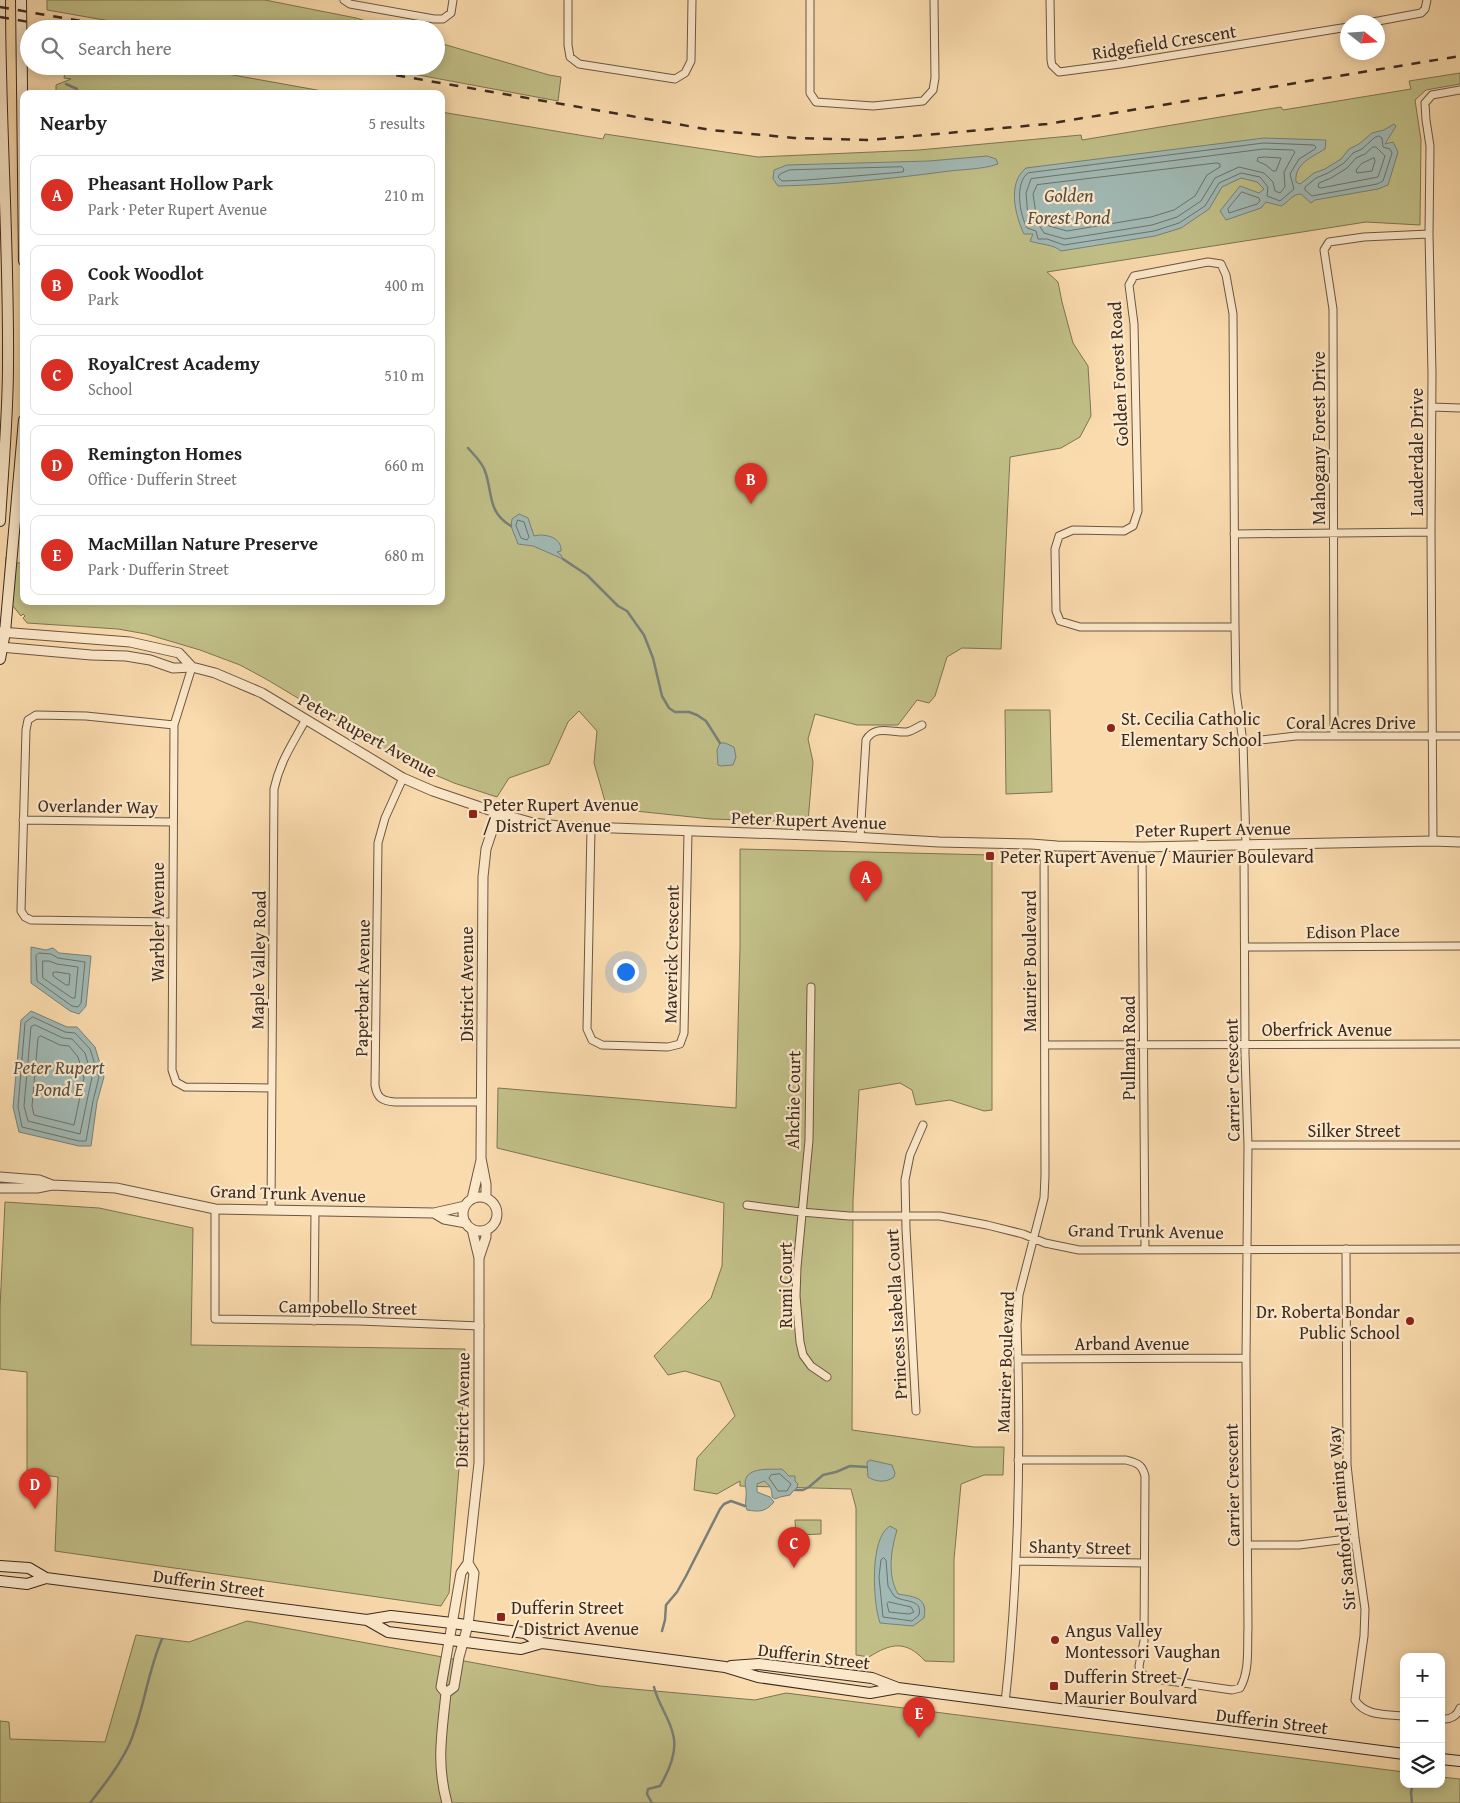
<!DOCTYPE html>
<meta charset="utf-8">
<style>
body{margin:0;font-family:"Gentium Book Plus",serif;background:#f2f2f2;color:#222}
.controls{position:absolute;right:15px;bottom:15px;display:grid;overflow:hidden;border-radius:10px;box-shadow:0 2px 12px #0003}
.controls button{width:45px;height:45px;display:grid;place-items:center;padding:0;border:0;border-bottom:1px solid #e0e0e0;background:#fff;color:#222;font:25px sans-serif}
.compass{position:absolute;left:1340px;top:15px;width:45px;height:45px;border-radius:50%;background:#fff;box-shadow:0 2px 12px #0003;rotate:107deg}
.you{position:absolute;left:625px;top:971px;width:18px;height:18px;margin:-12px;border:4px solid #fff;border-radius:50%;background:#1a73e8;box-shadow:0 0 0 8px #1a73e833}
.badge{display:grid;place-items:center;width:32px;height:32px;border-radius:50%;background:#d93025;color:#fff;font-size:16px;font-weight:700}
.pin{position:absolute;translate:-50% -41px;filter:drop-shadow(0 1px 2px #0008)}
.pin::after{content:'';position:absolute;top:26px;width:18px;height:15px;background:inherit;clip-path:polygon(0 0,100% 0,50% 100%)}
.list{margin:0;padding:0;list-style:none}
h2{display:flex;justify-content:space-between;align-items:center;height:65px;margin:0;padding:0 20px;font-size:21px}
h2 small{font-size:16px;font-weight:400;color:#767676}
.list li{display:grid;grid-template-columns:32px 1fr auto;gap:15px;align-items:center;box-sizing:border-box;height:80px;margin:0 10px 10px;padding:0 10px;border:1px solid #e0e0e0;border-radius:10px}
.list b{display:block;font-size:19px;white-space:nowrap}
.list p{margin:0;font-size:16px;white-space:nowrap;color:#767676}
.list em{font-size:16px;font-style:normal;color:#767676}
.icon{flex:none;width:28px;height:28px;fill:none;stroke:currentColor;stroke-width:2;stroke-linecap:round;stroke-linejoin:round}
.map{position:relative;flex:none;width:1460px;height:1803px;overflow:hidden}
.search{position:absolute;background:#fff;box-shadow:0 2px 12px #0003;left:20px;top:20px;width:425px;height:55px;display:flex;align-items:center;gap:12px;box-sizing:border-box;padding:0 18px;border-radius:28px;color:#767676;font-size:19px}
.panel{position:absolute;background:#fff;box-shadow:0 2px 12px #0003;left:20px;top:90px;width:425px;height:515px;border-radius:10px}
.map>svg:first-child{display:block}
</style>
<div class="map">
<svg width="1460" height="1803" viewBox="0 0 1460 1803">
<rect width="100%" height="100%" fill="#fadbad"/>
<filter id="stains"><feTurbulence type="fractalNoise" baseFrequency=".004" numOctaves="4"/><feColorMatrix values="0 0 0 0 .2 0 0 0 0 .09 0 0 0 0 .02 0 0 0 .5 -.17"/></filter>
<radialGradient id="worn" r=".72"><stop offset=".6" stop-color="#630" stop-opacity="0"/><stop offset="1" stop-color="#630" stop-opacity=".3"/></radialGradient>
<!-- green -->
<path fill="#c1bf87" stroke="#7e7454" d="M47,0H265L356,18L391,29H156L47,10Z
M436,42L549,75L561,77L558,101L370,66H436Z
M66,66H183L339,94H56V85L71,79L64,78Z
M1460,73V84L1426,90L1415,100L1421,140L1420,225L1366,222L1047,272L1058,282L1062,302L1073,343L1088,366L1091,416L1080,437L1061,448L1010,457L1001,649L962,648L947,657L935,696L929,703L917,700L898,725H857L815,714L808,739L813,762L808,822L711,819L607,808L594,763L597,731L579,711L568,722L549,764L509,778L497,797L454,783L405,762L266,679L240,665L200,650L146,634L118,629L27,623L23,618L25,616L23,614L21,616L4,595L6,557C11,564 16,564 24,562V601H441V112L603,139L605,134L758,157L919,150L1081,135L1082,140L1281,107L1283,110L1411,89L1409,81Z
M1005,710H1050L1052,792L1006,794Z
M740,849L992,855V1110L984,1111L950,1100L916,1105L912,1090L900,1083L859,1090L853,1201L852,1430L974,1447H1004L1003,1475H984L961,1484L954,1559V1662L925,1661C906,1640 891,1643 869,1657L856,1655V1508L851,1489L740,1486V1481L717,1494L694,1490L697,1458L735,1416L720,1382L685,1371L668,1375L654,1356L711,1298L722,1266L724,1203L497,1148L498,1088L736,1108L740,948Z
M5,1202L99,1208L193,1228L191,1345L465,1349L461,1443L449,1593L441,1606L55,1551L58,1477L27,1473V1372L0,1369V1308Z
M795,1520H821V1534L796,1535Z
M247,1621L600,1686L755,1700L786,1693L1404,1772V1784H1441V1777L1460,1779V1803H0V1721L9,1722L10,1739L105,1742L136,1635L189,1642Z"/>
<!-- water -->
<path fill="#a1b9b4" stroke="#788079" d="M1394,124L1396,126L1385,144L1393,142L1398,152L1388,185L1378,189L1315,200L1311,203L1301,194C1292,194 1289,202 1281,206L1266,202L1261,208L1226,220L1220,211L1240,186L1259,193L1264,189L1257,182L1241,178L1222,187L1209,209L1181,228L1155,236L1061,251C1053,244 1041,245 1030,241L1033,234H1024C1015,215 1007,183 1026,168L1264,138L1326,140L1325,149C1312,157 1294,164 1296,182L1300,184L1314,173L1325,169L1341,159L1349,149L1359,144L1372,133L1384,130Z
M987,156L996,159L998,164C981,170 960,169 942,172C888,179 833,185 778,186L773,179L774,170L787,165L929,161Z
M519,514L528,518L534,536C544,533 562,537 561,551L557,552L561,555L563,559L533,546L518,544L511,526L512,519Z
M720,743H725L734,747L736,757L733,765L721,766L718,765L717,750Z
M31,947L46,950L53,948L59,953L91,956L86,1006L79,1014L70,1011L31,983Z
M31,1011L67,1027H77L95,1047L104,1077L97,1102L91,1146H79L19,1132L13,1107L21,1020Z
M870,1460L892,1465L895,1473L894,1477C886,1483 876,1482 868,1477L867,1462Z
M782,1469L789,1476H795V1481L798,1484L796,1490L793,1491L790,1495L780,1497L775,1499L772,1497C772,1489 770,1485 764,1481L757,1484V1492L770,1497L774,1502C765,1512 760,1512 747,1510C744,1503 747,1497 746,1490C746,1489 745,1484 745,1482C747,1466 771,1470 782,1469Z
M890,1526L897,1530C891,1550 887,1575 898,1594C915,1597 928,1597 924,1618L913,1626L880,1623C873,1603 869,1538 890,1526Z"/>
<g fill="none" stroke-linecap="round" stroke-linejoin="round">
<!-- shore -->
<path stroke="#6e726a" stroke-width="1" d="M1379,136L1382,138L1383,147L1390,149L1392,153L1383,181L1377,184L1312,196L1305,190V187L1316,178L1328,173L1344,163L1353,153L1362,149L1374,138Z
M1264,143L1314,145L1316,147L1315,149L1299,159L1290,174L1294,189L1280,201L1267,196L1268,187L1260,177L1241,173L1219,183L1205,206L1179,223L1154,231L1064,245L1047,239H1038L1036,231L1027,228C1020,215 1014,183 1028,173Z
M1373,147H1376L1385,156L1378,177L1321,188L1318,187L1319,183L1331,178L1347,168L1356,158L1365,154Z
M1264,149L1293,150L1295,152L1284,172L1285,187L1280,193L1275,191L1273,182L1264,173L1239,167L1215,178L1201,201L1177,217L1152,225L1065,239L1044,233L1039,225L1031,221L1028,217L1026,193L1031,179Z
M1265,157L1281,158L1276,171H1273L1266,165L1257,161L1258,158Z
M1374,158L1375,161L1372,171L1357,173L1356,170L1361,164Z
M1217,163L1220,164V167L1207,175L1195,196L1174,210L1151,217L1067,231L1049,226L1036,214L1033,194L1037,185Z
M902,167L904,169L903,172L807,180L782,181L778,177L780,174L789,170Z
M1242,192L1259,198L1260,201L1257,204L1229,213L1228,209Z
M518,520L524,522L529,537L527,540L521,538L516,526Z
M39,953L51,954L58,958L85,962L81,1003L78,1007L72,1006L37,981L36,956Z
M43,961H49L57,964L78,967L75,998H72L43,978Z
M56,972L70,974L69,985H66L53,976V973Z
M33,1017L65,1032L75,1033L90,1049L99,1077L93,1101L86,1141H79L22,1127L18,1107L25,1023Z
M35,1025L63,1038L72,1039L85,1053L92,1077L80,1134L28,1121L24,1106L31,1027Z
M41,1036L60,1045L69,1046L78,1057L84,1078L74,1125L34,1115L32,1106L38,1038Z
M780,1474L791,1484L787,1491H778L769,1478L771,1475Z
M884,1558L886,1560L888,1586L894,1596C903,1603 923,1598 919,1615L912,1621L883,1617L879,1577L881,1560Z
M889,1602L911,1607L914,1612L909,1614L889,1612L887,1604Z"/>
<!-- stream -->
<path stroke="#788079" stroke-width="2.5" d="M66,84L77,89L78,94
M468,448C474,455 482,462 485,471C493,493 487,512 511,526
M563,559L587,575L618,606L627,611L639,628L644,635L653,658L662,696L669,708L675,712H689L697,715L706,721L720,743
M796,1490H803L809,1487L823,1475L836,1472L850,1466L867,1467
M662,1631L665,1620L666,1605L677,1592L686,1576L720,1509L724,1504L731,1501L745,1506
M90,1803C104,1785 119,1766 129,1745C144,1711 147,1673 162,1639
M652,1803L647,1794L648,1789L660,1786C669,1771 678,1752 673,1734C669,1717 658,1704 654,1687
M1412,1803L1411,1792L1413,1784"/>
<defs>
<path id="minor" d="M344,0L350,4L434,19H443L451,13L453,0
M568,0V45L570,57L579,64L675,79L685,73L691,61L692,0
M810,0V93L816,102L873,106L923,101L933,90L935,78L934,0
M1050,0L1051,60L1052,65L1059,72L1120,64L1348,27
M1373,22L1421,13L1425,9L1427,0
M1432,407L1460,408
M1234,534L1431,532
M192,667L174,725L172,1070L176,1082L185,1087L272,1088
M1334,736L1333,309L1324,250L1329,242L1364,237L1429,234
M1243,742L1296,736H1460
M403,778L385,818L378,843L375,1085C377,1098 382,1101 395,1102H482
M23,820L173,822
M591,828L587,1029L592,1040L602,1045L668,1047L680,1044L684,1033L688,832
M860,838L866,740C875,724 892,733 907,732C912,731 918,727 922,725
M1433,841L1431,532L1432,373L1429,234L1430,146L1426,120L1425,103L1432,95L1460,90
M1142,847L1145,1249
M172,922L31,920L25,917L21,911L26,730L28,720L36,715L86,716L174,725
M1246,947L1460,946
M811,987L809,1140L797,1267L796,1296L800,1342L803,1355L811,1366L827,1377
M1045,1045L1460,1044
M1248,1145H1460
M747,1205L801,1212L849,1216H940L987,1225L1023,1234L1045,1243L1079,1250L1460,1249
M215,1209V1319L359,1321L480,1326
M271,1210L274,789C280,761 293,743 306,719
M1346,1249L1347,1465L1355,1538L1365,1609L1364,1636L1355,1700C1366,1717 1386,1714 1404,1716
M314,1321L315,1211
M1018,1359L1246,1358
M916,1411L906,1229L905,1180L910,1155L923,1125
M1018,1460H1126C1137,1463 1142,1464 1145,1476L1144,1641L1139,1666L1140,1672L1148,1678L1156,1679L1232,1690L1240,1688C1250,1671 1247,1647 1248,1628L1246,1358L1248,1145L1245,1054L1244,855L1246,845L1243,742L1236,692L1235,627L1233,314L1226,275L1221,264L1208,262L1134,276L1129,285L1134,324L1138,511L1133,526L1124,531L1073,530L1059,536L1055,549L1056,611L1060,621L1080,627H1235
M1248,1545H1299L1355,1538
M1016,1561L1144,1563
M1005,1703C1019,1578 1021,1451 1017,1325L1019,1295L1044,1198L1045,1176L1044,845
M1441,1719C1450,1720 1457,1716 1460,1708"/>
<path id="tertiary" d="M0,632L130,642L179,653L192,667
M0,647L91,655L126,656L150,660L173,668L192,667L215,673L262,693L403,778L433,791L498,813L533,823L559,826L835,836L939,842L1031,844L1057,846L1142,847L1433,841L1460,842
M0,1177L39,1180L52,1185L116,1188L215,1209L434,1213L465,1206
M0,1188H37L52,1185
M463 1214a17 17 0 1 1 34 0a17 17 0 1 1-34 0Z
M486,1198V1184L481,1158L483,877L486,849L498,813
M472,1199L481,1160
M434,1213L444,1219L466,1223
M479,1258L486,1237V1230
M446,1693L441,1687L461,1573L468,1563L479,1463V1258L472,1229
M447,1803C436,1763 442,1733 446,1693L454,1687L459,1657L468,1625L474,1573L468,1563"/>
<path id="secondary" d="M21,0L24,261
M0,521C3,469 8,417 8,365C9,243 0,122 0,0
M0,659L5,632L24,420
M0,1566L29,1568L46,1578L367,1620L391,1616L452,1623L525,1633L542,1643L725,1667L758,1677L870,1693L898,1688
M0,1581L27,1584L46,1578
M367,1620L388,1632L521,1649L542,1643
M731,1666L759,1664L872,1678L898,1688L1404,1754
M1441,1759L1460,1761"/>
</defs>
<!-- minor casing -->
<use href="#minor" stroke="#6b5643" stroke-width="9"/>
<!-- tertiary casing -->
<use href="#tertiary" stroke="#6b5643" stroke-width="11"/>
<!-- secondary casing -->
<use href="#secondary" stroke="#3b2a20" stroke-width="12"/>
<!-- minor -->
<use href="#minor" stroke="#fce8ca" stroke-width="7"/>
<!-- tertiary -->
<use href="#tertiary" stroke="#fce8ca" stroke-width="9"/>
<!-- secondary -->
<use href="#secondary" stroke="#fce8ca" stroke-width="10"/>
<!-- rail -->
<path stroke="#3b2a20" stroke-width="2.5" stroke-dasharray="9 9" stroke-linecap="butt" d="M0,7L127,29
M0,17L69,29
M343,66L711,130L794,138L870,140L1047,124L1460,56"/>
</g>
<!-- markers -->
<g fill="#8f2418" stroke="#fce8ca" stroke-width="2">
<circle cx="1111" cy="728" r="5"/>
<rect x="468" y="809" width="10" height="10" rx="2.5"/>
<rect x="985" y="851" width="10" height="10" rx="2.5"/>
<circle cx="1410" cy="1321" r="5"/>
<rect x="496" y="1612" width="10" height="10" rx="2.5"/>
<circle cx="1055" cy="1640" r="5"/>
<rect x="1049" y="1681" width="10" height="10" rx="2.5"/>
</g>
<g text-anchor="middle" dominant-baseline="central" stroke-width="4.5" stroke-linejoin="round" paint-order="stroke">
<!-- street labels -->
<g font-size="18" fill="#3b2a20" stroke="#fce8ca">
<text transform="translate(1164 42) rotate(-9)">Ridgefield Crescent</text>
<text transform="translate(1118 374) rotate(-93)">Golden Forest Road</text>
<text transform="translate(1318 438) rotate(-90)">Mahogany Forest Drive</text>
<text transform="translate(1416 452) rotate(-90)">Lauderdale Drive</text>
<text x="1351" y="722">Coral Acres Drive</text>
<text transform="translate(368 735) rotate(29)">Peter Rupert Avenue</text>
<text transform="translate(98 806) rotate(1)">Overlander Way</text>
<text transform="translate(809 820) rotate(2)">Peter Rupert Avenue</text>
<text transform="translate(1213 829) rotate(-1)">Peter Rupert Avenue</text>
<text transform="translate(157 922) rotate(-90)">Warbler Avenue</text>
<text transform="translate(1353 931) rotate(-1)">Edison Place</text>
<text transform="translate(671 954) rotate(-89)">Maverick Crescent</text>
<text transform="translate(258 960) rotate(-89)">Maple Valley Road</text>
<text transform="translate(1029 961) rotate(-90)">Maurier Boulevard</text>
<text transform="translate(466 984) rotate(-90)">District Avenue</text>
<text transform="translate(362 988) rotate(-89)">Paperbark Avenue</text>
<text x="1327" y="1029">Oberfrick Avenue</text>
<text transform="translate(1128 1048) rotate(-90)">Pullman Road</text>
<text transform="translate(1232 1080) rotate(-91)">Carrier Crescent</text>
<text transform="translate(793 1100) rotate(-89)">Ahchie Court</text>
<text x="1354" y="1130">Silker Street</text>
<text transform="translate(288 1193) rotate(2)">Grand Trunk Avenue</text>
<text transform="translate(1146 1231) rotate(1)">Grand Trunk Avenue</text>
<text transform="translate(785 1285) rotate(-90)">Rumi Court</text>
<text transform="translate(348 1307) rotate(1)">Campobello Street</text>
<text transform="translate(896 1314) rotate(-93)">Princess Isabella Court</text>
<text x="1132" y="1343">Arband Avenue</text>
<text transform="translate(1005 1362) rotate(-88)">Maurier Boulevard</text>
<text transform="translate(462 1410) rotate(-89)">District Avenue</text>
<text transform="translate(1232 1485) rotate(-91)">Carrier Crescent</text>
<text transform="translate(1341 1518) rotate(-95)">Sir Sanford Fleming Way</text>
<text transform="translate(1080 1547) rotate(1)">Shanty Street</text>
<text transform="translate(209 1583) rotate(8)">Dufferin Street</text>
<text transform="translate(814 1656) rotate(7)">Dufferin Street</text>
<text transform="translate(1272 1721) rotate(7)">Dufferin Street</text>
</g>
<!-- poi labels -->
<g font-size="18" fill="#3b2a20" stroke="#fce8ca" text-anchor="start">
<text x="1121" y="718">St. Cecilia Catholic<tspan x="1121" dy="21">Elementary School</tspan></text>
<text x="483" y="804">Peter Rupert Avenue<tspan x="483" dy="21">/ District Avenue</tspan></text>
<text x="1000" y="856">Peter Rupert Avenue / Maurier Boulevard</text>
<text x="1400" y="1311" text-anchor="end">Dr. Roberta Bondar<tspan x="1400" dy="21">Public School</tspan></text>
<text x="511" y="1607">Dufferin Street<tspan x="511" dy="21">/ District Avenue</tspan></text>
<text x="1065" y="1630">Angus Valley<tspan x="1065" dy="21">Montessori Vaughan</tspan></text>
<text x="1064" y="1676">Dufferin Street /<tspan x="1064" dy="21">Maurier Boulvard</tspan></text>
</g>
<!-- water labels -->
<g font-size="19" font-style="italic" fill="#544e45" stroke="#fce8ca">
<text x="1069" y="195">Golden<tspan x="1069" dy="22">Forest Pond</tspan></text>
<text x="59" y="1067">Peter Rupert<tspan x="59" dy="22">Pond E</tspan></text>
</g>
</g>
<rect width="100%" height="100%" filter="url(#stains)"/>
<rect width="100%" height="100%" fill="url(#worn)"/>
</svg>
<div class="controls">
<button>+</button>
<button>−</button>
<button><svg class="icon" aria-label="layers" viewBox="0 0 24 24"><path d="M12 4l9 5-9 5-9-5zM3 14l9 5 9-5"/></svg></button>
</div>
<svg class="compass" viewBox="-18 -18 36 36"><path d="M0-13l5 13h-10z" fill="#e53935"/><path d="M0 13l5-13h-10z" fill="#767676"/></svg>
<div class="you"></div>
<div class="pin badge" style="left:866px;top:902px">A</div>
<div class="pin badge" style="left:751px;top:504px">B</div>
<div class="pin badge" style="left:794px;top:1568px">C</div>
<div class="pin badge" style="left:35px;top:1509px">D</div>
<div class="pin badge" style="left:919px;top:1738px">E</div>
<div class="search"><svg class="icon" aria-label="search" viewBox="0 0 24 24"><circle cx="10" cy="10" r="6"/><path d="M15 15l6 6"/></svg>Search here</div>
<section class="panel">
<h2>Nearby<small>5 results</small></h2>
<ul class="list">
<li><span class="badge">A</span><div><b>Pheasant Hollow Park</b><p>Park · Peter Rupert Avenue</p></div><em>210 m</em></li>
<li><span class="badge">B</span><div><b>Cook Woodlot</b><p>Park</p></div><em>400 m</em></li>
<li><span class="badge">C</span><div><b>RoyalCrest Academy</b><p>School</p></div><em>510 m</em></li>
<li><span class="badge">D</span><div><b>Remington Homes</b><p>Office · Dufferin Street</p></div><em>660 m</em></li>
<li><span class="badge">E</span><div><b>MacMillan Nature Preserve</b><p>Park · Dufferin Street</p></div><em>680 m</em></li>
</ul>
</section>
</div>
